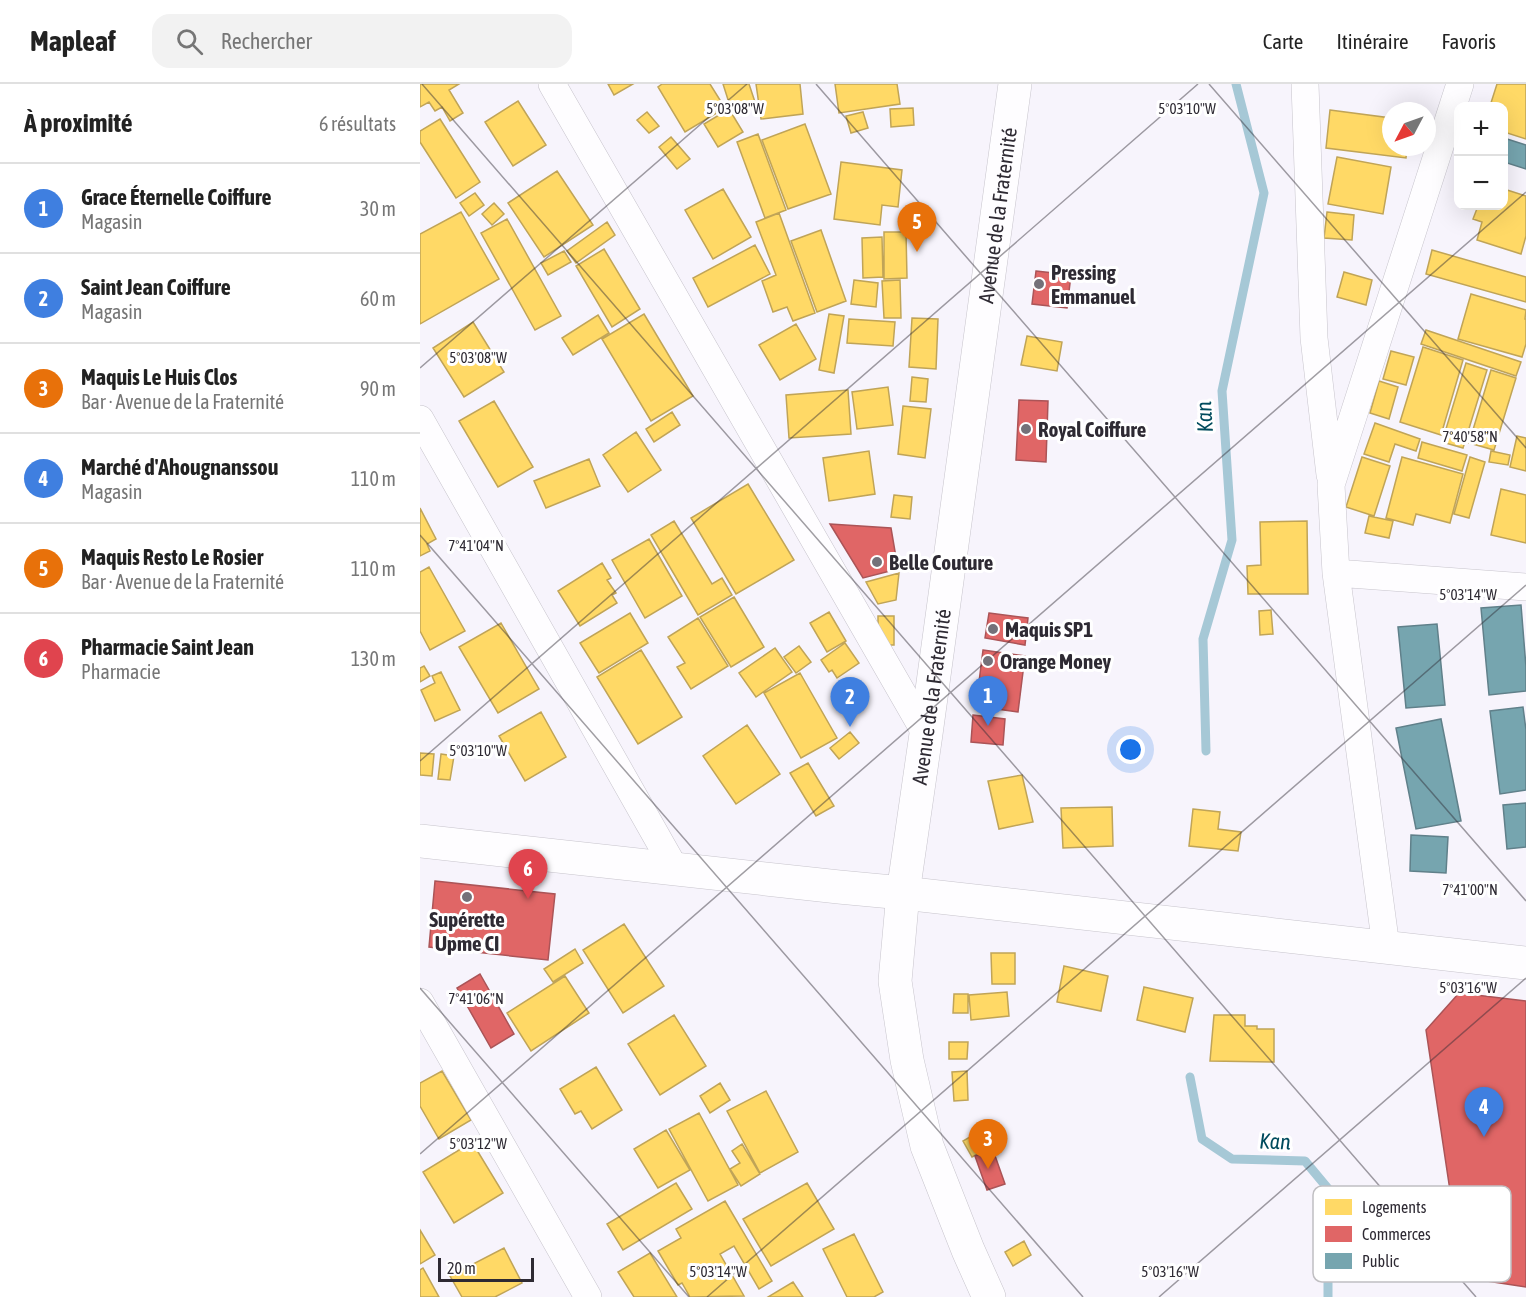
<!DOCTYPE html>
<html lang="fr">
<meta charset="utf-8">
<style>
body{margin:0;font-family:"Asap Condensed",sans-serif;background:#f2f2f2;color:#222}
.controls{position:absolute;right:18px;top:18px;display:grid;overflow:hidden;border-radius:12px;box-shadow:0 6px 24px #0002}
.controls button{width:54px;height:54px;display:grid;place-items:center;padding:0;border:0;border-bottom:2px solid #e0e0e0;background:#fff;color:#222;font:30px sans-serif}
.compass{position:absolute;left:962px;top:18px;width:54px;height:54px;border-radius:50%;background:#fff;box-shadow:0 6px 24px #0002;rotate:229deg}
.scale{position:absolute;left:18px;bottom:15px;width:96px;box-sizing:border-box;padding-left:6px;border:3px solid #2e2a33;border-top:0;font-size:16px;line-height:21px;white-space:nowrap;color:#2e2a33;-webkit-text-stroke:4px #fff;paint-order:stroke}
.you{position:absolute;left:711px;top:666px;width:21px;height:21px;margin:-15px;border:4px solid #fff;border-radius:50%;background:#1a73e8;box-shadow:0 0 0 9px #1a73e833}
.badge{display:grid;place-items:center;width:39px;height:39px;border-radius:50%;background:#747179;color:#fff;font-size:20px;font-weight:700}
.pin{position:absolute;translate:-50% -50px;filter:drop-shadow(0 2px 3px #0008)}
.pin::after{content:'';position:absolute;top:32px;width:21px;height:18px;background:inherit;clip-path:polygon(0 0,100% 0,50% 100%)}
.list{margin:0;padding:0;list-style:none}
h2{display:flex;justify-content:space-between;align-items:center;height:78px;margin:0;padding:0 24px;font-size:26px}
h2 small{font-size:20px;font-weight:400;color:#767676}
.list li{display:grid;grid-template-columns:39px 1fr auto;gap:18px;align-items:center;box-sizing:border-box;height:90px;padding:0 24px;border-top:2px solid #e0e0e0}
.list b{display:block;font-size:22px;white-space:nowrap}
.list p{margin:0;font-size:20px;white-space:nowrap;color:#767676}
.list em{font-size:20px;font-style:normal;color:#767676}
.icon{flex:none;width:33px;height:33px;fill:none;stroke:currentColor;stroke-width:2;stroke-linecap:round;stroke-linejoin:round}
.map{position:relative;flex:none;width:1106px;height:1213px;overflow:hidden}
header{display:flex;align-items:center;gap:36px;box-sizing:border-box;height:84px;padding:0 30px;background:#fff;border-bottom:2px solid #e0e0e0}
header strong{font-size:28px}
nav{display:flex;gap:33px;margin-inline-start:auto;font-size:21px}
.search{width:420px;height:54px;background:#f2f2f2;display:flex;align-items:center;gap:15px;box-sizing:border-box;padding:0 21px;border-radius:18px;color:#767676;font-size:22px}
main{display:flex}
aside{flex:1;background:#fff}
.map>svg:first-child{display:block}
</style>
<header>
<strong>Mapleaf</strong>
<div class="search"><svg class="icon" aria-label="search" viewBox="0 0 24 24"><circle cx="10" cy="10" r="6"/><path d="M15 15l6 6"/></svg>Rechercher</div>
<nav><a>Carte</a><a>Itinéraire</a><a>Favoris</a></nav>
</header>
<main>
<aside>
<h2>À proximité<small>6 résultats</small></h2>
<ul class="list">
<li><span class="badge" style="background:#3f7fe0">1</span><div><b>Grace Éternelle Coiffure</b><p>Magasin</p></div><em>30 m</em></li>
<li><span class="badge" style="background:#3f7fe0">2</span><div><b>Saint Jean Coiffure</b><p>Magasin</p></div><em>60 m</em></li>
<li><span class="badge" style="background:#e8710a">3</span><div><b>Maquis Le Huis Clos</b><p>Bar · Avenue de la Fraternité</p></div><em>90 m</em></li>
<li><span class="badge" style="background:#3f7fe0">4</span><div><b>Marché d'Ahougnanssou</b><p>Magasin</p></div><em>110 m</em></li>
<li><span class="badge" style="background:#e8710a">5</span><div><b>Maquis Resto Le Rosier</b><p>Bar · Avenue de la Fraternité</p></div><em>110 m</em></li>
<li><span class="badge" style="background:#e0444e">6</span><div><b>Pharmacie Saint Jean</b><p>Pharmacie</p></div><em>130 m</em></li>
</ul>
</aside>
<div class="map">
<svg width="1106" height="1213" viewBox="0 0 1106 1213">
<rect width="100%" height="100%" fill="#f7f4fc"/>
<!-- homes -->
<path fill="#ffd966" stroke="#c0a457" stroke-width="1.5" d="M0,0H39L29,6L43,29L30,37L22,23L15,27L9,18L0,23Z
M188,0H213L194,11Z
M242,0H290L305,24L265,48L238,3Z
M303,0H329L335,18L311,25Z
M336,0H380L383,30L341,35Z
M415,0H477L480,20L419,29Z
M1077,0H1106V55L1084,48V22H1070Z
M98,17L126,61L93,82L65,38Z
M493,24L494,41L471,43L470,25Z
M309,25L323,48L298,63L284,40Z
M910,26L971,34V63H987L986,74L906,64Z
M227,28L239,42L229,49L217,36Z
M443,28L448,44L431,49L426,32Z
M20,35L60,98L36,114L0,58V47Z
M385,40L411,110L368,125L342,56Z
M338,50L366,126L345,134L317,58Z
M251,53L270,75L257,85L239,63Z
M917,73L971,83L963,130L908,120Z
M421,78L482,86L478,123L462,121L460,141L414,135Z
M137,87L173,141L124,173L88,119Z
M303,105L331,153L293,175L265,126Z
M1084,105L1106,112V152L1101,170L1057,156L1062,138L1053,135L1058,122H1084Z
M55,109L64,121L49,132L40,119Z
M74,119L84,130L72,141L62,130Z
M41,128L79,195L0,240V150Z
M907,128L934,131L932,156L904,154Z
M359,129L395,229L373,237L367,223L353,228L342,197L356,191L336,138Z
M87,135L141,232L115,246L61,149Z
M187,138L195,151L156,179L147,167Z
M401,146L426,217L397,228L371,157Z
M464,148H486L487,194L464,195Z
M462,153L463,193L443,194L442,154Z
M335,161L350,190L288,223L273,194Z
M184,165L220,225L192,243L156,182Z
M1012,166L1106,193V218L1006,190Z
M144,167L151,178L128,191L121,179Z
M924,188L952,196L946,221L917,213Z
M434,196L458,199L456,223L431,220Z
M480,196L481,234H464L462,197Z
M1051,210L1106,226L1105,235H1106V260L1102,273L1038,255Z
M224,230L273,312L231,337L182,255Z
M409,230L424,232L414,289L399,286Z
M178,231L189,249L153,271L142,254Z
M492,234L518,235L516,285L489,283Z
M429,235L475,238L473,262L427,259Z
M53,238L84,288L44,313L13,264Z
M376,240L396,275L360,296L339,261Z
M1006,246L1101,278L1096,292L1001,260Z
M607,252L642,258L637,287L601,281Z
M1003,263L1043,276L1021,351L980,338Z
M971,267L994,273L986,301L963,295Z
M1046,279L1067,286L1043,364L1022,358Z
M1071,286L1096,294L1074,366L1049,359Z
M492,293L508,295L506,318L490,317Z
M959,297L978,303L969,335L950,329Z
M468,303L473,341L437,345L432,308Z
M428,306L431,350L369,354L366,311Z
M74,317L113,383L78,403L39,337Z
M483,322L511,325L505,374L478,370Z
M252,328L260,341L234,358L226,345Z
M955,339L1000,355L996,367L975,360L969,378L944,370Z
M216,348L241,386L208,408L183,371Z
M1097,352L1106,354V387L1090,383Z
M1002,358L1047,371L1042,387L998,374Z
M449,367L455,410L409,417L403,374Z
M1071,367L1090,371L1088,381L1069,378Z
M942,373L970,382L954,432L926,423Z
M982,373L1043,390L1030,439L996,430L993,441L966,434Z
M1050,373L1065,378L1049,434L1034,430Z
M169,375L180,402L126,424L114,397Z
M328,400L374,476L316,510L271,434Z
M1081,405L1106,411V459L1071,451Z
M474,411L492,413L490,435L471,433Z
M0,424L16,455L7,460L10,467L0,472Z
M949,432L973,437L969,454L945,449Z
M254,437L292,500L302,494L312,511L278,531L231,451Z
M887,437L888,510H828L827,482L841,481L840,438Z
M229,455L262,512L225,534L192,476Z
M182,479L191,494L187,496L196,509L192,511L197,519L160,542L138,507Z
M9,483L45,547L10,566L0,547V488Z
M479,489L476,516L458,520L446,498Z
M314,513L344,563L311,583L280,533Z
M851,526L853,550L840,551L839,527Z
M409,528L426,557L407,568L390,539Z
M210,529L228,559L179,589L160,559Z
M458,532H474V561H458Z
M278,534L308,582L271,605L257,583L265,579L248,553Z
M81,539L119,605L78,629L39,563Z
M425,559L439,579L417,594L412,586L409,588L401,576Z
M379,562L391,578L376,589L364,573Z
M355,564L372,588L336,613L319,589Z
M221,566L262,633L218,660L177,593Z
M4,582L10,592L0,598V584Z
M21,588L40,626L15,637L1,606L15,599L12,592Z
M380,589L417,654L381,674L344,609Z
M121,628L146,673L105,697L79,652Z
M327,641L360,690L316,720L283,672Z
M430,648L439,659L419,675L410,664Z
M0,669L14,670L12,692L0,691Z
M21,670L34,672L30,696L18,695Z
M388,679L414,722L396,732L370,689Z
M602,691L613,738L579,745L568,697Z
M692,723L693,762L643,764L641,724Z
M773,725L800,728L798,745L821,748L818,767L769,762Z
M204,840L244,902L203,929L163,866Z
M155,865L163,879L133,898L124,885Z
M571,869H595V900H572Z
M644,882L688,892L681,927L637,918Z
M145,892L169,929L111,967L87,929Z
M724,903L773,914L765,948L717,936Z
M587,908L589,932L551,936L549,911Z
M534,910H548V929H533Z
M254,931L286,982L240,1011L208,960Z
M794,931H825V942H837V945H854V978L790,977Z
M529,958H548L547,975H529Z
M176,983L202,1026L172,1045L161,1027L155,1030L140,1005Z
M22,987L51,1036L19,1055L0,1022V999Z
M547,987L548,1016L534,1017L532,988Z
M300,999L310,1016L290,1029L280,1012Z
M346,1007L378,1068L340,1089L307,1027Z
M279,1029L318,1101L288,1117L249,1045Z
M246,1046L270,1086L238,1104L214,1065Z
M560,1047L569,1064L552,1073L543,1057Z
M52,1058L83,1109L34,1139L3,1088Z
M322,1060L340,1090L321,1102L310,1085L320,1079L312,1067Z
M256,1099L272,1125L203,1166L187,1140Z
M387,1099L414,1145L351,1182L323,1135Z
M305,1117L352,1197L339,1205L314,1162L300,1170L324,1212L270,1213L262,1199L258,1201L238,1167L261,1154L256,1145Z
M0,1146L15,1171L0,1180Z
M434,1150L463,1208L454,1213H427L403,1165Z
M604,1157L611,1171L593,1182L585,1168Z
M84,1164L102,1199L75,1213H42L30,1192Z
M230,1169L257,1213H214L198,1188Z
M3,1184L19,1213H0V1186Z
M373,1198L383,1213H348Z"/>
<!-- shops -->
<path fill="#e06666" stroke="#ab5457" stroke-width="1.5" d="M616,187L651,191L647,224L612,220Z
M599,316L628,317L626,378L596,376Z
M410,440L471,444L478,485L443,494Z
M569,529L608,534L605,561L565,554Z
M563,566L605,572L598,628L556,622Z
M553,631L585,635L583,661L551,658Z
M15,797L135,810L128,876L9,863Z
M60,890L94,950L71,964L37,904Z
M1039,909L1106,917V1203L1067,1197L1038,1160L1006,946Z
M573,1066L585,1100L567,1106L555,1072Z"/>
<!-- public -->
<path fill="#76a5af" stroke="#60808a" stroke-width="1.5" d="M1084,54L1106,61V85L1084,78Z
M1101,521L1106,583V607L1069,611L1061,524Z
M1017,540L1025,621L986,624L978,543Z
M1103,623L1106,646V706L1080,710L1070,627Z
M1021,635L1041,737L996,745L976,644Z
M1106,719V763L1087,765L1083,721Z
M991,751L1028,753L1026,789L990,787Z"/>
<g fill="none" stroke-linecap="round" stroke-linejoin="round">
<!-- stream -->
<path stroke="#a6c8d6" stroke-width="9" d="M786,667L783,555L812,456L802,307L844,109L816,0
M770,993L782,1055L812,1075L885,1077L915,1113L908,1185V1213"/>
<defs>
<path id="street" d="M132,0L506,650
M885,0L894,254L910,391
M0,335L255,785
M916,489L1106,503
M966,863L916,489L911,401L1040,0
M0,918L168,1213"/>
<g id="secondary">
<path d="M0,757L419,803L483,809L1106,879"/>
<path id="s1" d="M569,1213L548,1166L507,1062L487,976L475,897L483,809L506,650L595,0"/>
</g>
</defs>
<!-- street casing -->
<use href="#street" stroke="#c7c4cc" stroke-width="28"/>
<!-- secondary casing -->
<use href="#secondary" stroke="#c7c4cc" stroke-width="34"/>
<!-- street -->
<use href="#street" stroke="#fefdff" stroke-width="27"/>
<!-- secondary -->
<use href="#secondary" stroke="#fefdff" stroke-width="33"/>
</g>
<!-- ticks -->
<path fill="none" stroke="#2e2a33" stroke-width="1.5" stroke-opacity="0.45" d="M2,0L1056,1213M396,0L1106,817M789,0L1106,364M0,284L327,0M0,451L663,1213M0,677L778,0M0,904L269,1213M0,1070L1106,108M287,1213L1106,501M739,1213L1106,894"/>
<!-- markers -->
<g fill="#747179" stroke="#fff" stroke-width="2">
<circle cx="619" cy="200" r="6"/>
<circle cx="606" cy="345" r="6"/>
<circle cx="457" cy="478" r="6"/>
<circle cx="573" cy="545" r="6"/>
<circle cx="568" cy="577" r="6"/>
<circle cx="47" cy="813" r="6"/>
</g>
<g text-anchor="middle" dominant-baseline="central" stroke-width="6" stroke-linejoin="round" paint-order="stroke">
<!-- street labels -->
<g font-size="21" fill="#2e2a33" stroke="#fff">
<text stroke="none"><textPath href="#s1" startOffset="1104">Avenue de la Fraternité</textPath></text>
<text stroke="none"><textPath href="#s1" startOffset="618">Avenue de la Fraternité</textPath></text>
</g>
<!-- poi labels -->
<g font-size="21" font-weight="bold" fill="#2e2a33" stroke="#fff" text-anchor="start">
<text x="631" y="188">Pressing<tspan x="631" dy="24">Emmanuel</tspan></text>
<text x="618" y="345">Royal Coiffure</text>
<text x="469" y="478">Belle Couture</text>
<text x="585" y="545">Maquis SP1</text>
<text x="580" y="577">Orange Money</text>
<text x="47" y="835" text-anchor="middle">Supérette<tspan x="47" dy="24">Upme CI</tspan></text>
</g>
<!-- water labels -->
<g font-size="22" font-style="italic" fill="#004b5d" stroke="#fff">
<text transform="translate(784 333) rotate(-94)">Kan</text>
<text transform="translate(855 1057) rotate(2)">Kan</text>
</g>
</g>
<!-- legend -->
<rect x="893" y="1102" width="198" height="96" rx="9" fill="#fff" stroke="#c0bfc2" stroke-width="1.5"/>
<rect x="905" y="1115" width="27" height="16" fill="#ffd966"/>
<rect x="905" y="1142" width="27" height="16" fill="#e06666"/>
<rect x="905" y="1169" width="27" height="16" fill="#76a5af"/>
<g font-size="16" fill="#2e2a33">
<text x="942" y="1129">Logements</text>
<text x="942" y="1156">Commerces</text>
<text x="942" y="1183">Public</text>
</g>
<g font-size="15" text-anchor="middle" fill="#2e2a33" stroke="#fff" stroke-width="6" stroke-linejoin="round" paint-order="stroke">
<text x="315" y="30">5°03'08"W</text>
<text x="767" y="30">5°03'10"W</text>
<text x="58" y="279">5°03'08"W</text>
<text x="1050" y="358">7°40'58"N</text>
<text x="56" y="467">7°41'04"N</text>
<text x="1048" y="516">5°03'14"W</text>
<text x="58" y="672">5°03'10"W</text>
<text x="1050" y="811">7°41'00"N</text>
<text x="1048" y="909">5°03'16"W</text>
<text x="56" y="920">7°41'06"N</text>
<text x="58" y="1065">5°03'12"W</text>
<text x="298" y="1193">5°03'14"W</text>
<text x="750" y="1193">5°03'16"W</text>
</g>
</svg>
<div class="controls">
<button>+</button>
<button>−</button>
</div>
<svg class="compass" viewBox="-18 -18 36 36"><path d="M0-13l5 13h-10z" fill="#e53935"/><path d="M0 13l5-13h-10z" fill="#767676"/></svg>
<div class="scale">20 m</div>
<div class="you"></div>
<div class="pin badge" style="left:568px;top:642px;background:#3f7fe0">1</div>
<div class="pin badge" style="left:430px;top:643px;background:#3f7fe0">2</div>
<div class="pin badge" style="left:568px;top:1085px;background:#e8710a">3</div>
<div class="pin badge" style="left:1064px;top:1053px;background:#3f7fe0">4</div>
<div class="pin badge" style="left:497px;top:168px;background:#e8710a">5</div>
<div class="pin badge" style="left:108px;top:815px;background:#e0444e">6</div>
</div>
</main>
